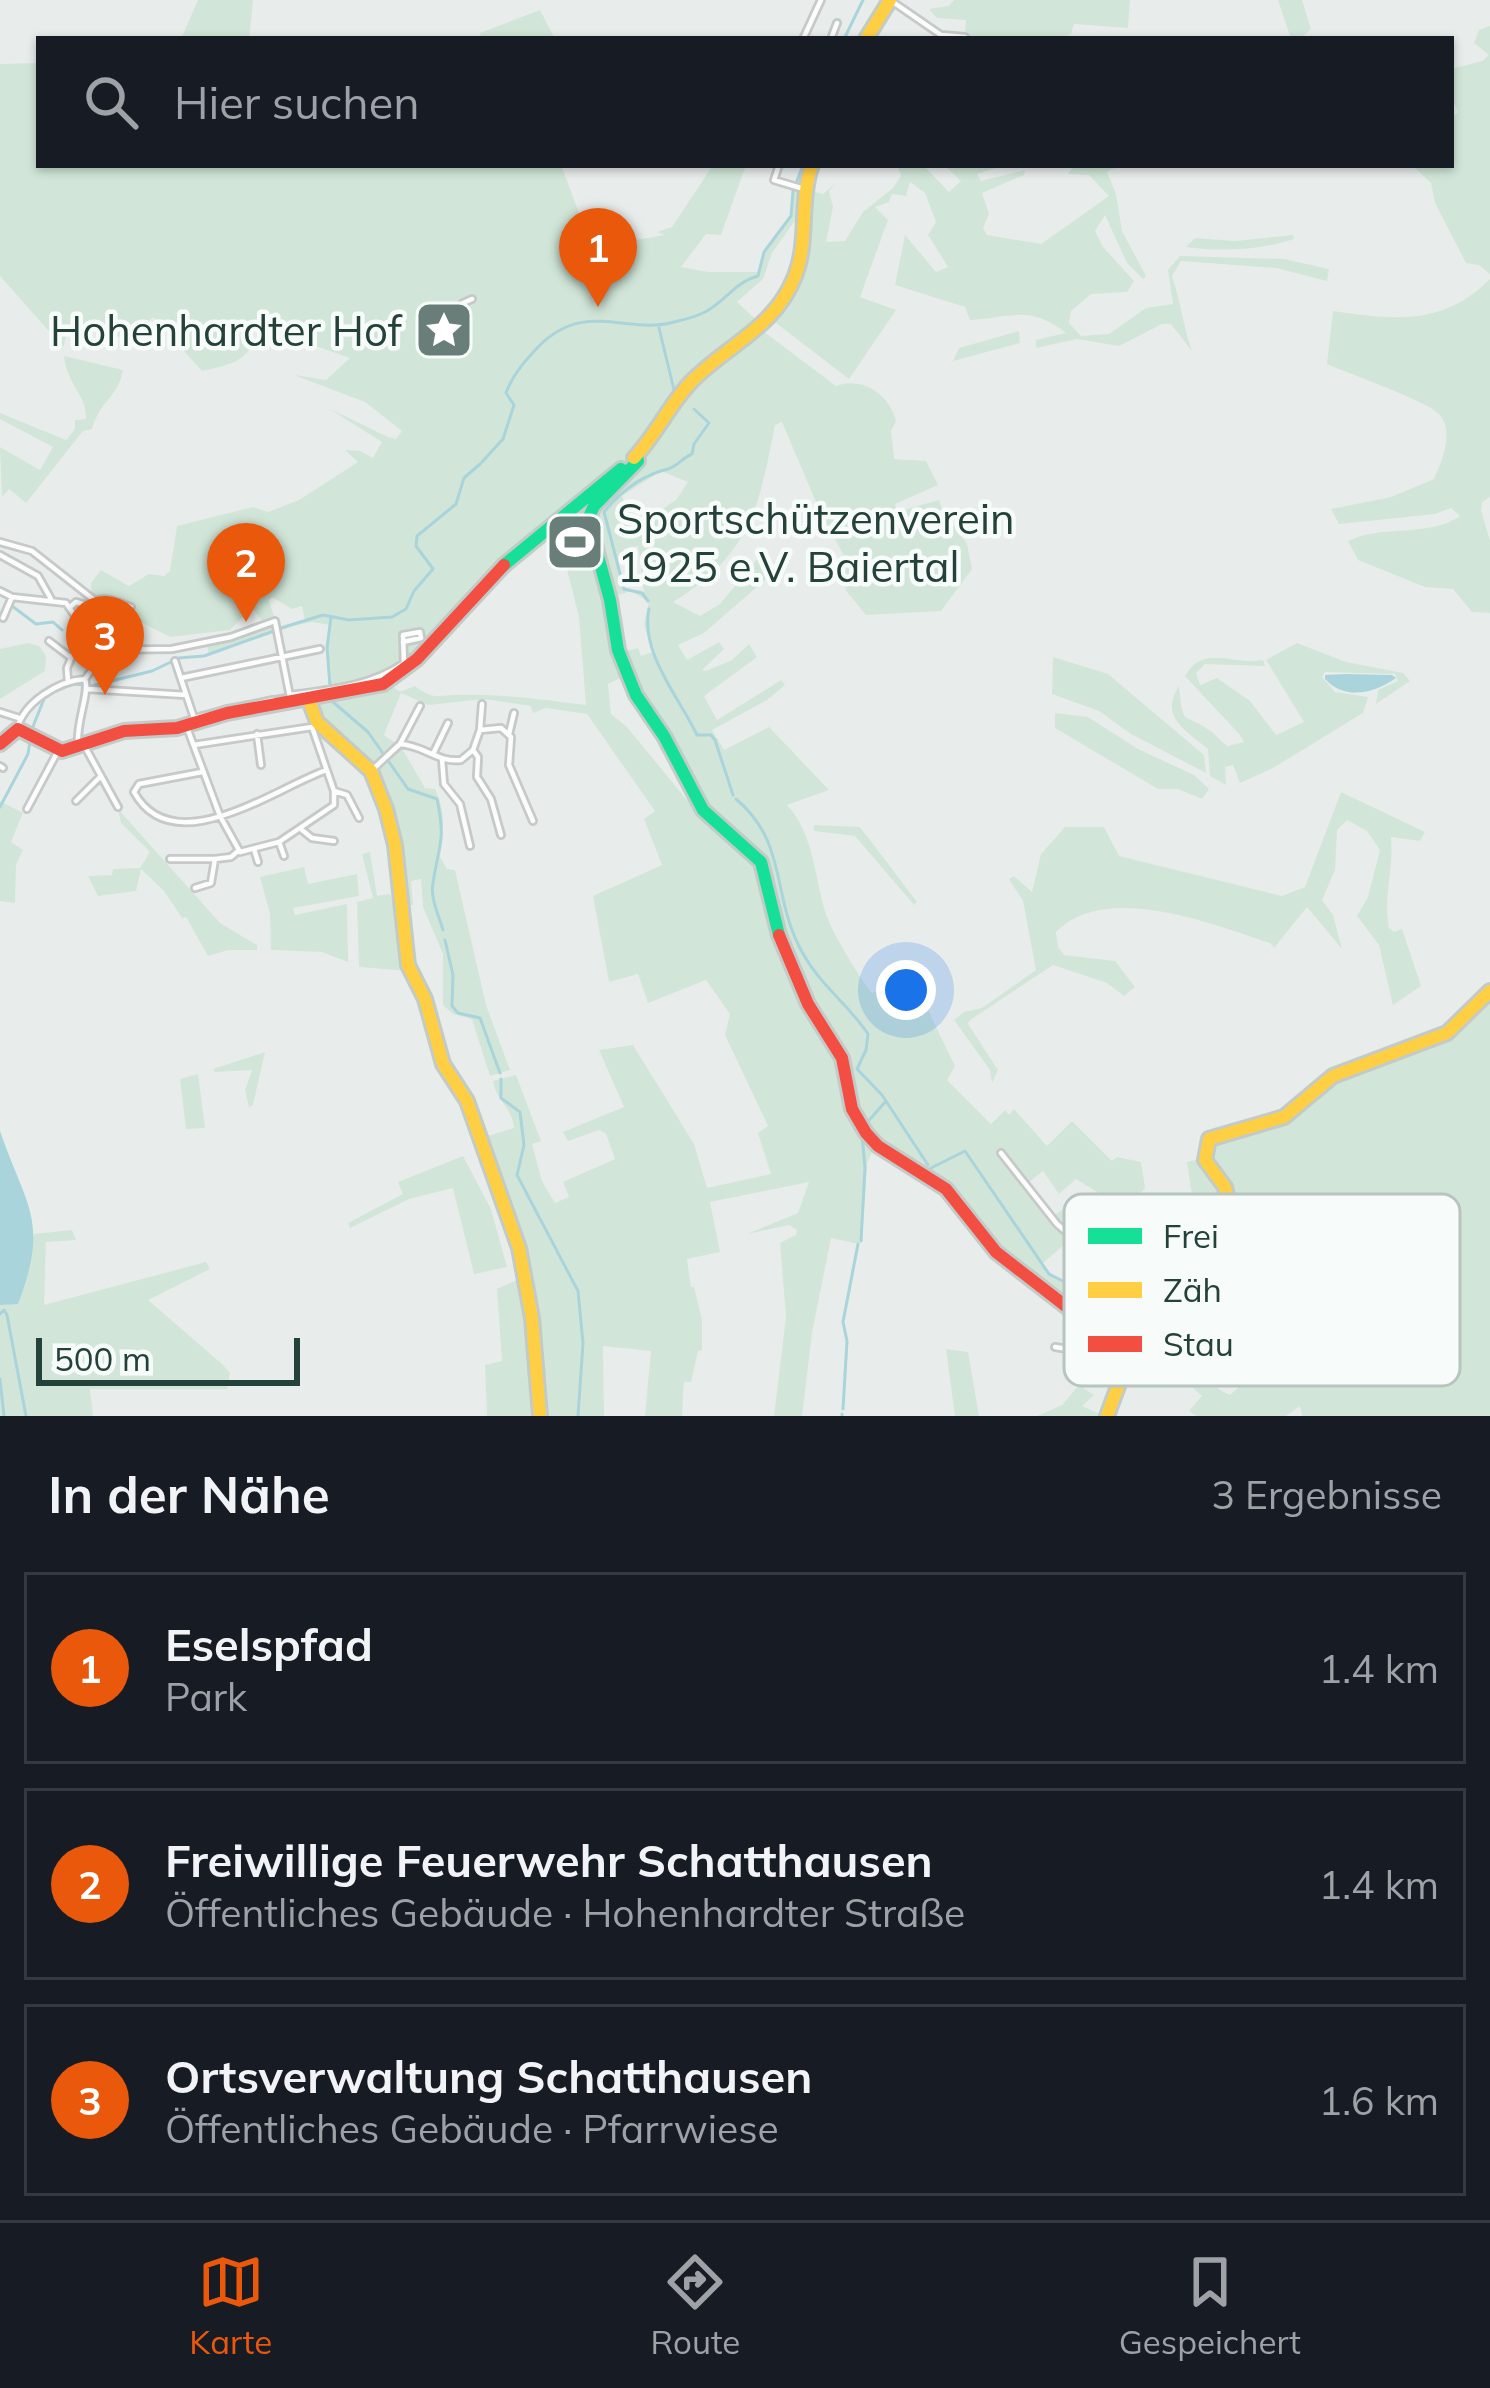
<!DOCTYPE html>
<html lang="de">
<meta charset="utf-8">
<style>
body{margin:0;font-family:Mulish,sans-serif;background:#242831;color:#f1f3f6}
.scale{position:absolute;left:36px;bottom:30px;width:264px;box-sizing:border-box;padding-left:12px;border:6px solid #24423a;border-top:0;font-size:33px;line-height:42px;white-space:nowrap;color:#24423a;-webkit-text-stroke:9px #f7fbf9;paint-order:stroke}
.you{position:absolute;left:906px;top:990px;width:42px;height:42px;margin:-30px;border:9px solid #fff;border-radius:50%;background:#1a73e8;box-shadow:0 0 0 18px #1a73e833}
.badge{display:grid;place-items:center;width:78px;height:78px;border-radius:50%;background:#ea580c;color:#fff;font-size:39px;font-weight:700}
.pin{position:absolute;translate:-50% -99px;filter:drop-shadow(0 3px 6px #0008)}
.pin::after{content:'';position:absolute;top:63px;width:42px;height:36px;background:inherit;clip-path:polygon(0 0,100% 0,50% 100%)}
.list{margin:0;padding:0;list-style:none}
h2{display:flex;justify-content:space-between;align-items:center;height:156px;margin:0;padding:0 48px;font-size:51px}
h2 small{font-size:39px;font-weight:400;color:#9ea1a6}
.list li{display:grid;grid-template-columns:78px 1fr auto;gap:36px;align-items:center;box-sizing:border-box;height:192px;margin:0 24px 24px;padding:0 24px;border:3px solid #363941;border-radius:0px}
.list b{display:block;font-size:45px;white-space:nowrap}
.list p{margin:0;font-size:39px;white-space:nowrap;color:#9ea1a6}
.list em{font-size:39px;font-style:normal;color:#9ea1a6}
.icon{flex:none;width:66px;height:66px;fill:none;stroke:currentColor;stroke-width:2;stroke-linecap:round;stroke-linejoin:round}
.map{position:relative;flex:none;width:1490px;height:1416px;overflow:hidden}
.search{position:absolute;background:#171b24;box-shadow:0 3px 9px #0004;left:36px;right:36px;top:36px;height:132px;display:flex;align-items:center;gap:30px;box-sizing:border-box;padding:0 42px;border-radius:0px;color:#9ea1a6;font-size:45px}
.sheet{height:804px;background:#171b24}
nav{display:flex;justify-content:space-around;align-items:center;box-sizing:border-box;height:168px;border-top:3px solid #363941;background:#171b24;font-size:33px;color:#9ea1a6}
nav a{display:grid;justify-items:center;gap:6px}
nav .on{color:#ea580c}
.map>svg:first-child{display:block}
</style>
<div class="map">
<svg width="1490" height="1416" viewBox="0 0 1490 1416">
<rect width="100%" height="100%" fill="#e8edeb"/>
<!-- green -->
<path fill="#d1e6d8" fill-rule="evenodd" d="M198,0H253L249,39H181Z
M954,0H1130L1128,28L1074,24L1071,34L1059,39H929L937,31L965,36L966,20L937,18L929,9L949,6Z
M1278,0H1302L1311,29L1300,39H1291Z
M540,10L555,39H481L480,33Z
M1490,26V274L1479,265L1466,263L1435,203L1431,183L1412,165H1451V119L1458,112L1451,95V69L1482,61L1489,55L1474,43L1479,30Z
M39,63V165H561L595,255L624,242L665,235L657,232L672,227L713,165H746L721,235L706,234L681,267L708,272H757L765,249L790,216L794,188L801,189L799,215L772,253L763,279L737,302L763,326L677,393L638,453L482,582L415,658L386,680L332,693L327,648L330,625L312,622L297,625L209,654L207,645L271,624L277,623L280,628L305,620L302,606L292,609L272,597L269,601L274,616L262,621L250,604L247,613L230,630L170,637L92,597L91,583L101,570L129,586L149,574L164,576L170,571L177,526L253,507L268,512L299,500L358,462L345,450L360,451L373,458L382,442L328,408L388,437L396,439L402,431L365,402L294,375L326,380L350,358L247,322L241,336L252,343C245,364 222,366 202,371L153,317L130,339L97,332L71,320L63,347L0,276V64Z
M897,165H923L949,192L961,181L944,165H1005L977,174L981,181L1025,170L1024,175L982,193L989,214L983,228L987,235L1041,244L1109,196L1089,175L1068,174L1073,167L1070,165H1119L1107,172L1116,194L1122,231L1146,276L1143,279L1127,263L1105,215L1095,231L1103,247L1134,281L1127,292L1091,294L1071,311L1069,323L1081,336L1109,334L1146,308L1173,304L1168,270L1180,256L1284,259L1329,269L1327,281L1276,268L1181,261L1172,276C1181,302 1183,326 1192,351L1171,324H1162L1119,346L1077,339L1036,348V340L1066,333C1029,305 1013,317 970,320L965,307L895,285L905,235L936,272L948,267L928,235L936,222L925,193L910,182L906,196L892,194L889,202L875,207L888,220L860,297L896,310L849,379L772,320L797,280L805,189L823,194L836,183L829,191L833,207L826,242L845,241L863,212L893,188L901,176Z
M1293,235L1294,239C1260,250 1222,252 1186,247L1195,238L1235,241Z
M1490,279V497L1482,502L1481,510L1490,541V613L1472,612L1453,589L1425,587L1358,560L1348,541C1383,524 1428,538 1460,516L1451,508L1435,514L1339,524L1331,509L1391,497L1434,479C1442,461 1454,432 1440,415C1430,402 1347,373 1327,364L1333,311C1395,320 1443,326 1490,279Z
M763,331L836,386C863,376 890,395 896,421L891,431L894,459L926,461L938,485L895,504L897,512L939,500L943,513L920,514L902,528L904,535L917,527L955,526L967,544L972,569L941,611L866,615L847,592L834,563L844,556L818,507L782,422L775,425C759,508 750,555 673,602L700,616L720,604L759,557L773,573L704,633L678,645L687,660L719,642L724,649L702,670L706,671L732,660L749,644L757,657L704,696L717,720L781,680L785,685L767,700L712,730L724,750L769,727L829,790L787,805C813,832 815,877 825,911C830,929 860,979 872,993L888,988L898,993L890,966L893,965L902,982L923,1000L955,1066L947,1080L991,1124L1005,1110L1009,1115L1014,1109L1047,1146L1072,1121L1112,1161L1117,1157L1141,1162L1145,1188L1126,1210L1076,1179L1059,1194L1043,1171L1027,1184L1052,1217L1081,1196L1105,1214L1130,1223L1137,1219L1173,1227L1199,1205L1191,1190L1187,1162L1203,1158L1207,1137L1283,1115L1333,1072L1448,1030L1490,988V1416H1302L1300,1406L1286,1416H1196L1189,1411L1202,1396L1183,1379L1197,1363L1220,1390L1230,1395L1301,1331L1299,1318L1284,1314L1266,1317L1251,1288L1250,1303L1173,1228L1133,1257L1160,1282L1144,1290L1133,1278L1121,1286L1108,1267L1123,1256L1111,1243L1096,1255L1073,1237L1042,1264L1056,1279L1080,1291L1065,1305L996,1250L946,1187L873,1140L854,1110L841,1051L812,1009C818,1026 832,1041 840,1059C855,1093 844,1114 875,1146L867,1163L862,1241L859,1244L831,1238L812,1333L802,1416H774L786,1317L780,1243L796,1235L797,1230L789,1225L747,1234L798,1213L809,1182L710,1202L720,1252L687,1259L691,1287H694L702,1320V1350L698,1351L691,1382H684L682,1416H645L651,1351L603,1346L604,1416H541L529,1286L509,1210L481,1138L514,1128C512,1107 496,1101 493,1081L516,1075L541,1141L532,1144L542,1181L555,1203L569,1197L563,1182L615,1159L606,1134L599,1130L568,1141L563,1132L624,1107L599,1050L633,1045L694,1144L707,1188L771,1174L758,1133L768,1126L725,1035L730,1014L706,980L648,1003L638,974L609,982L593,896L662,865L644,819L655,811L587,714L546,708L533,713L531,706L484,699L428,705L401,693L384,735L401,747L425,788L435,789C447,816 443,828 439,855L447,869L455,870L486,1005L510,1070L490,1076L472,1019L453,1014L443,1005V954L423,907L421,879L411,881L413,905L403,906C399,861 396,804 370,766C353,741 323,732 313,703L390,684L400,692L415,686C422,692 431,697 440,696C491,692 536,699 586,705L579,617L560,542L564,518L607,483L592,507L596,508L641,463L642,454L690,389ZM661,471L688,482L676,500L634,528L622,496ZM587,526L612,597L631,591L649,602L644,624L652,652L641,656L638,648L621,652L625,666L702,806L717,824L763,861L780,934L811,1009L778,940L758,859L686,799L627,727L611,714L608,684L625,676ZM638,546L644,592L622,588L617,563L626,561L624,549Z
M1019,331L1020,343L953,361L959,348Z
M64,356L123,370C118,398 100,400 92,429L83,431L26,503L9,489L2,497L0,447L40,470L53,447L0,419V413L66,440L75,429V420L86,419C87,394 67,386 64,356Z
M28,643L39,646L46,656L45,671L0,699V649Z
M1297,643L1346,662L1403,673L1410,681L1376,704L1378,690L1398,681L1395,674L1325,672L1322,677L1335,692L1368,697L1363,713L1273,768L1240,783L1233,765L1225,767L1226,785L1210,776L1208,749C1185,730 1159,717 1179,686C1183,730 1184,711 1212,732C1218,737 1222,743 1228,746L1244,742L1239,734L1185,676C1203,643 1233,666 1263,660L1265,666L1205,664L1196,673L1200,685L1217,678L1250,701L1276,735L1304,722L1266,660Z
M1053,657L1108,674L1204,755L1206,773L1131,734L1099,711L1052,694Z
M1055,713L1088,717L1138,749L1194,775L1209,789L1202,799L1178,789H1158L1055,728Z
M1341,792L1425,832L1420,841L1391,837C1394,869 1383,896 1389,928L1394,932L1402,929L1421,986L1393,1005L1379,945L1357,916L1368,897L1380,850L1367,831L1347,820L1337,830L1335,870L1322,900L1333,915L1342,949L1307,907L1274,948L1270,943C1212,924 1106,881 1056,932L1058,947L1064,955L1115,961L1135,987L1124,996L1107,983L1053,965L970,1020L968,1024L998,1070L992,1083L990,1070L954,1020L964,1012L982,1008L1036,970L1023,901L1009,879L1014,876L1032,892L1041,854L1065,827H1104L1119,856L1282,896L1305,887Z
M0,801L23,813L11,842L23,850L16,865L15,903L0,901Z
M118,809L220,923L257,945V950H228L208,956L186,917L182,918L164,891L141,869L136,891L98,896L88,876L112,875L113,869L140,868L150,852L121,823Z
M814,825L860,827L917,902L914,905L855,836L814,831Z
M370,852L377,896L389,894L400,904L409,971L359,967L357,902L373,898L362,854Z
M304,867L308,884L357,874L359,896L293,908L295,915L347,904L348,962L322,952L271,950L270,914L260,877Z
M265,1052L253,1105L249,1107L245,1090L252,1070L215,1072L213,1069Z
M198,1074L205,1128L186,1129L180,1079Z
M463,1156L491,1209L507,1267L474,1274L453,1188L409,1199L350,1228L348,1223L403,1194L398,1182Z
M72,1230L76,1240L46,1242L44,1305L206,1262L210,1269L148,1300L222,1364L230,1373L227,1389H90L93,1416H0V1305L18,1303L34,1234Z
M524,1277L539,1416H487L485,1365L502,1361L497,1289Z
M946,1349L968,1352L979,1416H955Z
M1079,1385L1094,1395L1082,1406L1104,1416H1037L1062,1405Z"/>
<!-- water -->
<path fill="#a9d4db" d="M1346,674L1392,675L1396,678C1375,693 1345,701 1325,679V675Z
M0,1131C26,1207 50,1220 18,1304L0,1305Z"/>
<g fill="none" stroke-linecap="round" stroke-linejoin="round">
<!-- stream -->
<path stroke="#a9d4db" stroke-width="3" d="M844,39L863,0
M659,328L675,394
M482,462L503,439L514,405L506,393C513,374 525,361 538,347C586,298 628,337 678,321C687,319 697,316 705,312C725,302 735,282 758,276L764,252L791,216L793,191L803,165
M648,601L642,593L624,589L604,512C621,491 643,475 668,469C678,466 682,458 692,454L694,444L709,423L694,409
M12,606L36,624L53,622L62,630
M649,609C640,653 679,697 697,735H711L715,740L733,795
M281,628L323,615L349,620L392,617L406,609L414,591L433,569L416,546L417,536L456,504L464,478L480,464
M178,658L204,656L274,631
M91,686L152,671L173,661
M330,686L327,648L331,617
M52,693L72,684L83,685
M333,702L368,732L408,789L437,799C446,842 439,843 433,883C430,898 439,916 443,930
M32,729L44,699
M736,799C786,841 772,890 798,944C817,984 846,1001 868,1034L866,1050L857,1069L882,1095L928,1165
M0,807L28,754L30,741
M445,940L453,975L452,1006L458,1013L480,1018L500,1073
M501,1079V1098L520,1112L524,1145L517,1175L578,1291L583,1343L578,1416
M865,1125L886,1101
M931,1168L965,1151L1049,1274L1090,1295L1126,1323
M861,1241L865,1168L862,1135
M0,1314L4,1310L7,1315L26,1416
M0,1379L4,1416
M843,1409L847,1341L843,1322L858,1244
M842,1416V1414"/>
<defs>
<path id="street" d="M890,0L941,35L965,37
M803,39L821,0
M831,39L837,23
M779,165L774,180L804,189
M463,322V303L472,299
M0,542L32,551L93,599
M0,555L38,576L51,599
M0,591L12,597L66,603L75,616L80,636
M70,607L76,602L86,605C101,594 114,601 131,607
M3,618L12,597
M80,636L96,650
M49,641L70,657
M99,649L103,632
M96,650L172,649L231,637L275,621L291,702
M175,661L194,718
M181,678L320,649
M85,679L93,668L97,652
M68,682L67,668L80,637
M88,689L186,695
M290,695C330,690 371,686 404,663L403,635L420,632L421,638L403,642
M0,712L19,718
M194,718L273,700
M186,725L220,816L240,852L279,842L334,805V791L312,727
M17,729C24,702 58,681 85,679
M480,730L482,704
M257,734L261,765
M509,734L514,713
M400,744L420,706
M78,745C76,721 90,693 85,679
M84,745L118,807
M194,745L312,727
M473,750L478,757L477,777L491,799L501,835
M433,754L448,723
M442,759L444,784L460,804L470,846
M0,766L3,768
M371,771L400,744C423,745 438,763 461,760L473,750L480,730L501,728L511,737L509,765L533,821
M202,772L139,784L134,792C173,863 274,789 324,771
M334,791L347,795L359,818
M76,801L100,777
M27,809L58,751
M302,830L312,838L334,841
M279,842L284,856
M254,849L258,862
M170,859H215
M195,888L211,883L215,859L231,857L238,851
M1001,1153L1057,1224L1108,1269L1139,1322
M1181,1246L1175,1262L1187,1291L1185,1301
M1163,1312C1178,1324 1178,1344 1199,1362
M1055,1347L1080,1351L1120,1374"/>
<path id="fast" d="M637,456L638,461L594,506L588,519L610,600L618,650L636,695L664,736L703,810L761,862L779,935
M504,565L621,469"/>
<path id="slow" d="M866,39L890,0
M634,458C656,435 669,405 691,382C727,345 775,328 795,276C809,241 799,201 812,165
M309,700L317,722L371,771L386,809L395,845L408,965L425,999L443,1064L467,1101L519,1248L532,1318L540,1416
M1107,1416L1144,1316L1181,1300L1202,1314L1212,1308L1211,1298L1182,1255L1186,1243L1228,1199L1225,1187L1205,1160L1209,1139L1284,1117L1333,1076L1447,1033L1490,991"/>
<path id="jam" d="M0,744L18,729L62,751L124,731L177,728L227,713L383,684L417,659L504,565
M779,935L808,1004L842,1058L852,1109L866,1133L878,1146L946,1189L996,1252L1072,1311L1133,1345"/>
</defs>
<!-- street casing -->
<use href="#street" stroke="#c5cac8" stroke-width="10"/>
<!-- fast casing -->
<use href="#fast" stroke="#c3cbc8" stroke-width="18"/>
<!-- slow casing -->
<use href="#slow" stroke="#c3cbc8" stroke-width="18"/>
<!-- jam casing -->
<use href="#jam" stroke="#c3cbc8" stroke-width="18"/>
<!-- street -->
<use href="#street" stroke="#fcfcfc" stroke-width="4.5"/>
<!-- fast -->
<use href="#fast" stroke="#16e098" stroke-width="12"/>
<!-- slow -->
<use href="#slow" stroke="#ffcf43" stroke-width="12"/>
<!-- jam -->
<use href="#jam" stroke="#f24e42" stroke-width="12"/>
</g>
<!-- icons -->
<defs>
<symbol id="sight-square" viewBox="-11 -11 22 22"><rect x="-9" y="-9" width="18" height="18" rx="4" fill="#697e78" stroke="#f7fbf9"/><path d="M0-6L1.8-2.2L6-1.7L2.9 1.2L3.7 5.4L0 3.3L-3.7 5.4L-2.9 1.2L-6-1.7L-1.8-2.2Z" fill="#fff"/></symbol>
<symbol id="stadium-square" viewBox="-11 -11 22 22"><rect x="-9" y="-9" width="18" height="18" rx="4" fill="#697e78" stroke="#f7fbf9"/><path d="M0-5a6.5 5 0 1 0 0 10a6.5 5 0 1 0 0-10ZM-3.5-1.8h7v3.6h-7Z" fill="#fff"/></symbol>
</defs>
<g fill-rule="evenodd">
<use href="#sight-square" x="411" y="297" width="66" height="66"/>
<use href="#stadium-square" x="542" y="509" width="66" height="66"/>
</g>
<g text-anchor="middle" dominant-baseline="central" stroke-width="9" stroke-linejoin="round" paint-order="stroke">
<!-- poi labels -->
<g font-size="42" fill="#24423a" stroke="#f7fbf9" text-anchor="end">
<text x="402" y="330">Hohenhardter Hof</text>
<text x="617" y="518" text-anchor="start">Sportschützenverein<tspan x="617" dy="48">1925 e.V. Baiertal</tspan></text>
</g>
</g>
<!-- legend -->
<rect x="1064" y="1194" width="396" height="192" rx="18" fill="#f7fbf9" stroke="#b8c4c0" stroke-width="3"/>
<rect x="1088" y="1228" width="54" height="16" fill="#16e098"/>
<rect x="1088" y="1282" width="54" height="16" fill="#ffcf43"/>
<rect x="1088" y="1336" width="54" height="16" fill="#f24e42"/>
<g font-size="33" fill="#24423a">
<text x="1163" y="1248">Frei</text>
<text x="1163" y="1302">Zäh</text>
<text x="1163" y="1356">Stau</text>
</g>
</svg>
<div class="scale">500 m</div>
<div class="you"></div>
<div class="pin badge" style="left:598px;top:307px">1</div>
<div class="pin badge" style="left:246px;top:622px">2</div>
<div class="pin badge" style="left:105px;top:695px">3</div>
<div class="search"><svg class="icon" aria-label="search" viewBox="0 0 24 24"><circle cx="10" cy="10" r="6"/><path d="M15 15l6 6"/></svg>Hier suchen</div>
</div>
<section class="sheet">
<h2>In der Nähe<small>3 Ergebnisse</small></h2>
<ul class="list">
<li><span class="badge">1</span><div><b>Eselspfad</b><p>Park</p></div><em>1.4 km</em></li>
<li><span class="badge">2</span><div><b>Freiwillige Feuerwehr Schatthausen</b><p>Öffentliches Gebäude · Hohenhardter Straße</p></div><em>1.4 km</em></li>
<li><span class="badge">3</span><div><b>Ortsverwaltung Schatthausen</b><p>Öffentliches Gebäude · Pfarrwiese</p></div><em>1.6 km</em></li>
</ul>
</section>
<nav>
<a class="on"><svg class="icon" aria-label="map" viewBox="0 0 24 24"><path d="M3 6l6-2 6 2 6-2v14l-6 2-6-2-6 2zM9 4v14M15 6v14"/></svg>Karte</a>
<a><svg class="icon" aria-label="directions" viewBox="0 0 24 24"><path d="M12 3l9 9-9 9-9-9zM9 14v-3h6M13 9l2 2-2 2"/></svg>Route</a>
<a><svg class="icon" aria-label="saved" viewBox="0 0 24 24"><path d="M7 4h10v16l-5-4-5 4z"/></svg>Gespeichert</a>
</nav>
